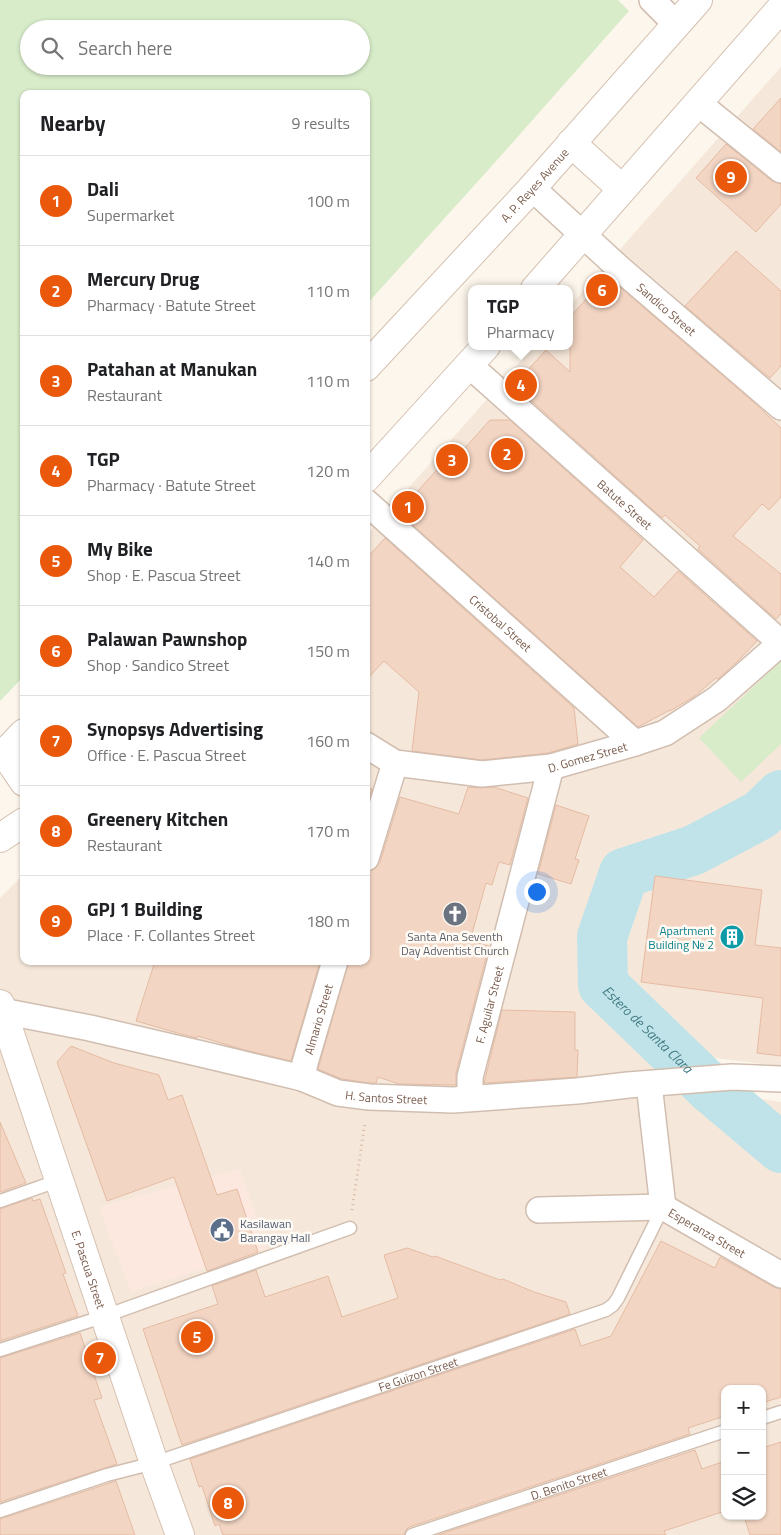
<!DOCTYPE html>
<meta charset="utf-8">
<style>
body{margin:0;font-family:"Titillium Web",sans-serif;background:#f2f2f2;color:#202124}
.controls{position:absolute;right:15px;bottom:15px;display:grid;overflow:hidden;border-radius:10px;box-shadow:0 1px 4px #0004}
.controls button{width:45px;height:45px;display:grid;place-items:center;padding:0;border:0;border-bottom:1px solid #e0e0e0;background:#fff;color:#202124;font:25px sans-serif}
.you{position:absolute;left:536px;top:891px;width:18px;height:18px;margin:-12px;border:4px solid #fff;border-radius:50%;background:#1a73e8;box-shadow:0 0 0 8px #1a73e833}
.badge{display:grid;place-items:center;width:32px;height:32px;border-radius:50%;background:#ea580c;color:#fff;font-size:16px;font-weight:700}
.pin{position:absolute;translate:-50% -50%;border:2px solid #fff;box-shadow:0 1px 5px #0006}
.popup{position:absolute;left:468px;top:285px;width:105px;height:65px;box-sizing:border-box;display:grid;place-content:center;border-radius:10px;background:#fff;filter:drop-shadow(0 1px 4px #0005);font-size:16px;white-space:nowrap;color:#757577}
.popup b{font-size:19px;color:#202124}
.popup::after{content:'';position:absolute;left:50%;top:100%;margin-left:-10px;border:10px solid transparent;border-top-color:#fff}
.list{margin:0;padding:0;list-style:none}
h2{display:flex;justify-content:space-between;align-items:center;height:65px;margin:0;padding:0 20px;font-size:21px}
h2 small{font-size:16px;font-weight:400;color:#757577}
.list li{display:grid;grid-template-columns:32px 1fr auto;gap:15px;align-items:center;box-sizing:border-box;height:90px;padding:0 20px;border-top:1px solid #e0e0e0}
.list b{display:block;font-size:19px;white-space:nowrap}
.list p{margin:0;font-size:16px;white-space:nowrap;color:#757577}
.list em{font-size:16px;font-style:normal;color:#757577}
.icon{flex:none;width:28px;height:28px;fill:none;stroke:currentColor;stroke-width:2;stroke-linecap:round;stroke-linejoin:round}
.map{position:relative;flex:none;width:781px;height:1535px;overflow:hidden}
.search{position:absolute;background:#fff;box-shadow:0 1px 4px #0004;left:20px;top:20px;width:350px;height:55px;display:flex;align-items:center;gap:12px;box-sizing:border-box;padding:0 18px;border-radius:28px;color:#757577;font-size:19px}
.panel{position:absolute;background:#fff;box-shadow:0 1px 4px #0004;left:20px;top:90px;width:350px;height:875px;border-radius:10px}
.map>svg:first-child{display:block}
</style>
<div class="map">
<svg width="781" height="1535" viewBox="0 0 781 1535">
<rect width="100%" height="100%" fill="#fdf6ec"/>
<!-- residential -->
<path fill="#f5e8da" fill-rule="evenodd" d="M781,67V787L762,802L699,840L618,870L592,935L594,987L730,1117L781,1159V1535H0V898L24,874V961H366V536L534,346H570V306ZM725,1389H762V1516H725Z
M781,823V1066L705,1057L607,979L629,879L723,863Z
M735,1095L781,1102V1134Z"/>
<!-- commercial -->
<path fill="#fde8e0" d="M240,1169L267,1248L131,1292L99,1207Z"/>
<!-- green -->
<path fill="#d8ecc9" fill-rule="evenodd" d="M0,0H618L629,11L490,168L366,305V94H24V676L0,701ZM29,29H361V66H29Z
M781,661V744L741,782L699,738Z"/>
<g fill="none" stroke-linecap="round" stroke-linejoin="round">
<!-- river -->
<path stroke="#bfe3e8" stroke-width="50" id="s1" d="M781,795L760,815L694,850L624,873L602,937L603,985L711,1089L781,1148"/>
</g>
<!-- building -->
<path fill="#f3d5c3" stroke="#e6bba3" d="M781,98V152L753,129Z
M726,144L772,181L781,184V204L756,232L696,178Z
M736,251L781,291V366L770,378L685,306Z
M607,276L751,400L781,428V497L769,510L762,504L733,536L781,574V614L776,619L698,549L700,546L665,515L662,518L514,385L546,350L570,372V317Z
M490,420H510L643,540L620,567L654,597L678,571L757,641L738,661L718,679L716,678L695,696L670,711V710L638,727L404,517L405,516L400,511L458,446L463,450Z
M385,538L574,708L578,744L548,753L482,760L412,751L419,692L384,661L366,680V559Z
M366,787L372,789L366,808Z
M468,787L480,788L494,787L528,798L510,865L499,862L492,885L486,883L470,941L489,946L456,1073V1085L399,1084L378,1077L376,1083H370L342,1079L318,1069L349,961H366V872L375,869L380,862L400,797L459,814Z
M556,805L589,816L575,859L579,860L571,884L538,874Z
M655,876L762,890L755,945L781,948V1056L757,1053L763,998L641,982Z
M155,961H320L291,1061L241,1049L198,1036L197,1038L181,1034L136,1021Z
M502,1010L575,1012V1050H578L577,1077L484,1083Z
M71,1046L114,1063L159,1075L168,1100L182,1095L217,1195L237,1189L258,1252L207,1271L174,1177L107,1201L57,1062Z
M0,1122L26,1183L0,1192Z
M32,1198L33,1201L40,1199L66,1273L63,1274L78,1316L0,1341V1209Z
M661,1241L715,1268L720,1257L774,1287L781,1289V1397L762,1403V1389H725V1416L688,1428L690,1434L409,1527L406,1530L404,1535H223L219,1524L215,1526L202,1486L199,1487L190,1459L575,1329L581,1346L611,1336Z
M407,1248L433,1257L435,1256L500,1280L503,1279L534,1292L566,1302L570,1314L182,1445L143,1329L218,1304L212,1286L256,1270L265,1297L328,1276L342,1317L398,1298L384,1255Z
M80,1333L102,1398L94,1400L117,1464L0,1502V1358Z
M781,1442V1535H750L744,1516H762V1448Z
M695,1450L702,1469L725,1461V1511L664,1531L666,1535H438Z
M116,1481L135,1535H0V1519Z"/>
<g fill="none" stroke-linecap="round" stroke-linejoin="round">
<defs>
<g id="lane">
<path d="M0,1201L60,1180"/>
<path d="M0,1350L105,1316L350,1228"/>
<path d="M762,1418L781,1412"/>
<path id="s2" d="M0,1511L107,1475L154,1463L606,1310L613,1305L618,1298L663,1207"/>
<path id="s3" d="M412,1535L725,1431"/>
</g>
<g id="street">
<path d="M652,0L676,24"/>
<path d="M698,103L781,170"/>
<path id="s4" d="M532,188L618,267L781,407"/>
<path id="s5" d="M469,365L781,643"/>
<path id="s6" d="M366,502L635,743"/>
<path id="s7" d="M366,745L395,763L482,774L551,767L635,743L665,733L717,699L781,643"/>
<path d="M366,858L395,763"/>
<path id="s8" d="M2,1011L90,1028L210,1056L302,1078L338,1093L369,1097L453,1100L577,1091L628,1085L732,1077L781,1079"/>
<path id="s9" d="M302,1078L305,1063L335,961"/>
<path d="M649,1084L663,1207"/>
<path id="s10" d="M470,1098V1077L551,767"/>
<path id="s11" d="M539,1210L663,1207L781,1275"/>
</g>
<g id="secondary">
<path d="M571,143L622,189"/>
<path d="M535,289L781,8"/>
<path id="s12" d="M366,367L532,188L698,0"/>
<path d="M366,478L486,346"/>
<path d="M5,754L24,782"/>
<path d="M0,758L24,733"/>
<path d="M0,838L24,822"/>
<path id="s13" d="M0,1004L154,1463L180,1535"/>
</g>
</defs>
<!-- lane casing -->
<use href="#lane" stroke="#d1beb0" stroke-width="15"/>
<!-- street casing -->
<use href="#street" stroke="#d1beb0" stroke-width="28"/>
<!-- secondary casing -->
<use href="#secondary" stroke="#d6c0b0" stroke-width="30"/>
<!-- path -->
<path stroke="#d9b8a5" stroke-width="3" stroke-dasharray="1 4" stroke-linecap="butt" d="M352,1210L365,1122"/>
<!-- lane -->
<use href="#lane" stroke="#fff" stroke-width="12"/>
<!-- street -->
<use href="#street" stroke="#fff" stroke-width="25"/>
<!-- secondary -->
<use href="#secondary" stroke="#fff" stroke-width="28"/>
</g>
<!-- icons -->
<defs>
<symbol id="church-disc" viewBox="-11 -11 22 22"><circle r="9.5" fill="#6b7280" stroke="#fffaf3"/><path d="M-1.2-6h2.4v3.5h3.3v2.4h-3.3V6h-2.4V-.1h-3.3v-2.4h3.3Z" fill="#fff"/></symbol>
<symbol id="building-disc" viewBox="-11 -11 22 22"><circle r="9.5" fill="#0f9aa8" stroke="#fffaf3"/><path d="M-4-6H4V6H1V3H-1V6H-4ZM-2.5-4.3h1.7v1.8h-1.7ZM.8-4.3h1.7v1.8H.8ZM-2.5-1h1.7V.8h-1.7ZM.8-1h1.7V.8H.8Z" fill="#fff"/></symbol>
<symbol id="civic-disc" viewBox="-11 -11 22 22"><circle r="9.5" fill="#5c6f8a" stroke="#fffaf3"/><path d="M-.6-6.5H3V-4.5H.6V-3L4-1V1h2V6H-6V1h2V-1L-.6-3ZM-1.2 2.5V6h2.4V2.5Z" fill="#fff"/></symbol>
</defs>
<g fill-rule="evenodd">
<use href="#church-disc" x="441" y="900" width="28" height="28"/>
<use href="#building-disc" x="718" y="923" width="28" height="28"/>
<use href="#civic-disc" x="208" y="1216" width="28" height="28"/>
</g>
<g text-anchor="middle" dominant-baseline="central" stroke-width="5" stroke-linejoin="round" paint-order="stroke">
<!-- street labels -->
<g font-size="12" fill="#7a5c4d" stroke="#fffaf3">
<text stroke="none"><textPath href="#s12" startOffset="248">A. P. Reyes Avenue</textPath></text>
<text stroke="none"><textPath href="#s4" startOffset="181">Sandico Street</textPath></text>
<text stroke="none"><textPath href="#s5" startOffset="209">Batute Street</textPath></text>
<text stroke="none"><textPath href="#s6" startOffset="181">Cristobal Street</textPath></text>
<text stroke="none"><textPath href="#s7" startOffset="229">D. Gomez Street</textPath></text>
<text stroke="none"><textPath href="#s10" startOffset="96">F. Aguilar Street</textPath></text>
<text stroke="none"><textPath href="#s9" startOffset="61">Almario Street</textPath></text>
<text stroke="none"><textPath href="#s8" startOffset="395">H. Santos Street</textPath></text>
<text stroke="none"><textPath href="#s11" startOffset="175">Esperanza Street</textPath></text>
<text stroke="none"><textPath href="#s13" startOffset="280">E. Pascua Street</textPath></text>
<text stroke="none"><textPath href="#s2" startOffset="440">Fe Guizon Street</textPath></text>
<text stroke="none"><textPath href="#s3" startOffset="165">D. Benito Street</textPath></text>
</g>
<!-- culture labels -->
<g font-size="12" fill="#0d838f" stroke="#fffaf3" text-anchor="end">
<text x="714" y="930">Apartment<tspan x="714" dy="14">Building № 2</tspan></text>
</g>
<!-- worship labels -->
<g font-size="12" fill="#5b616d" stroke="#fffaf3">
<text x="455" y="936">Santa Ana Seventh<tspan x="455" dy="14">Day Adventist Church</tspan></text>
</g>
<!-- service labels -->
<g font-size="12" fill="#4e5e75" stroke="#fffaf3" text-anchor="start">
<text x="240" y="1223">Kasilawan<tspan x="240" dy="14">Barangay Hall</tspan></text>
</g>
<!-- water labels -->
<g font-size="14" font-style="italic" fill="#437c86" stroke="#fffaf3">
<text stroke="none"><textPath href="#s1" startOffset="356">Estero de Santa Clara</textPath></text>
</g>
</g>
</svg>
<div class="controls">
<button>+</button>
<button>−</button>
<button><svg class="icon" aria-label="layers" viewBox="0 0 24 24"><path d="M12 4l9 5-9 5-9-5zM3 14l9 5 9-5"/></svg></button>
</div>
<div class="you"></div>
<div class="pin badge" style="left:408px;top:507px">1</div>
<div class="pin badge" style="left:507px;top:454px">2</div>
<div class="pin badge" style="left:452px;top:460px">3</div>
<div class="pin badge" style="left:521px;top:385px">4</div>
<div class="popup"><b>TGP</b>Pharmacy</div>
<div class="pin badge" style="left:197px;top:1337px">5</div>
<div class="pin badge" style="left:602px;top:290px">6</div>
<div class="pin badge" style="left:100px;top:1358px">7</div>
<div class="pin badge" style="left:228px;top:1503px">8</div>
<div class="pin badge" style="left:731px;top:177px">9</div>
<div class="search"><svg class="icon" aria-label="search" viewBox="0 0 24 24"><circle cx="10" cy="10" r="6"/><path d="M15 15l6 6"/></svg>Search here</div>
<section class="panel">
<h2>Nearby<small>9 results</small></h2>
<ul class="list">
<li><span class="badge">1</span><div><b>Dali</b><p>Supermarket</p></div><em>100 m</em></li>
<li><span class="badge">2</span><div><b>Mercury Drug</b><p>Pharmacy · Batute Street</p></div><em>110 m</em></li>
<li><span class="badge">3</span><div><b>Patahan at Manukan</b><p>Restaurant</p></div><em>110 m</em></li>
<li><span class="badge">4</span><div><b>TGP</b><p>Pharmacy · Batute Street</p></div><em>120 m</em></li>
<li><span class="badge">5</span><div><b>My Bike</b><p>Shop · E. Pascua Street</p></div><em>140 m</em></li>
<li><span class="badge">6</span><div><b>Palawan Pawnshop</b><p>Shop · Sandico Street</p></div><em>150 m</em></li>
<li><span class="badge">7</span><div><b>Synopsys Advertising</b><p>Office · E. Pascua Street</p></div><em>160 m</em></li>
<li><span class="badge">8</span><div><b>Greenery Kitchen</b><p>Restaurant</p></div><em>170 m</em></li>
<li><span class="badge">9</span><div><b>GPJ 1 Building</b><p>Place · F. Collantes Street</p></div><em>180 m</em></li>
</ul>
</section>
</div>
